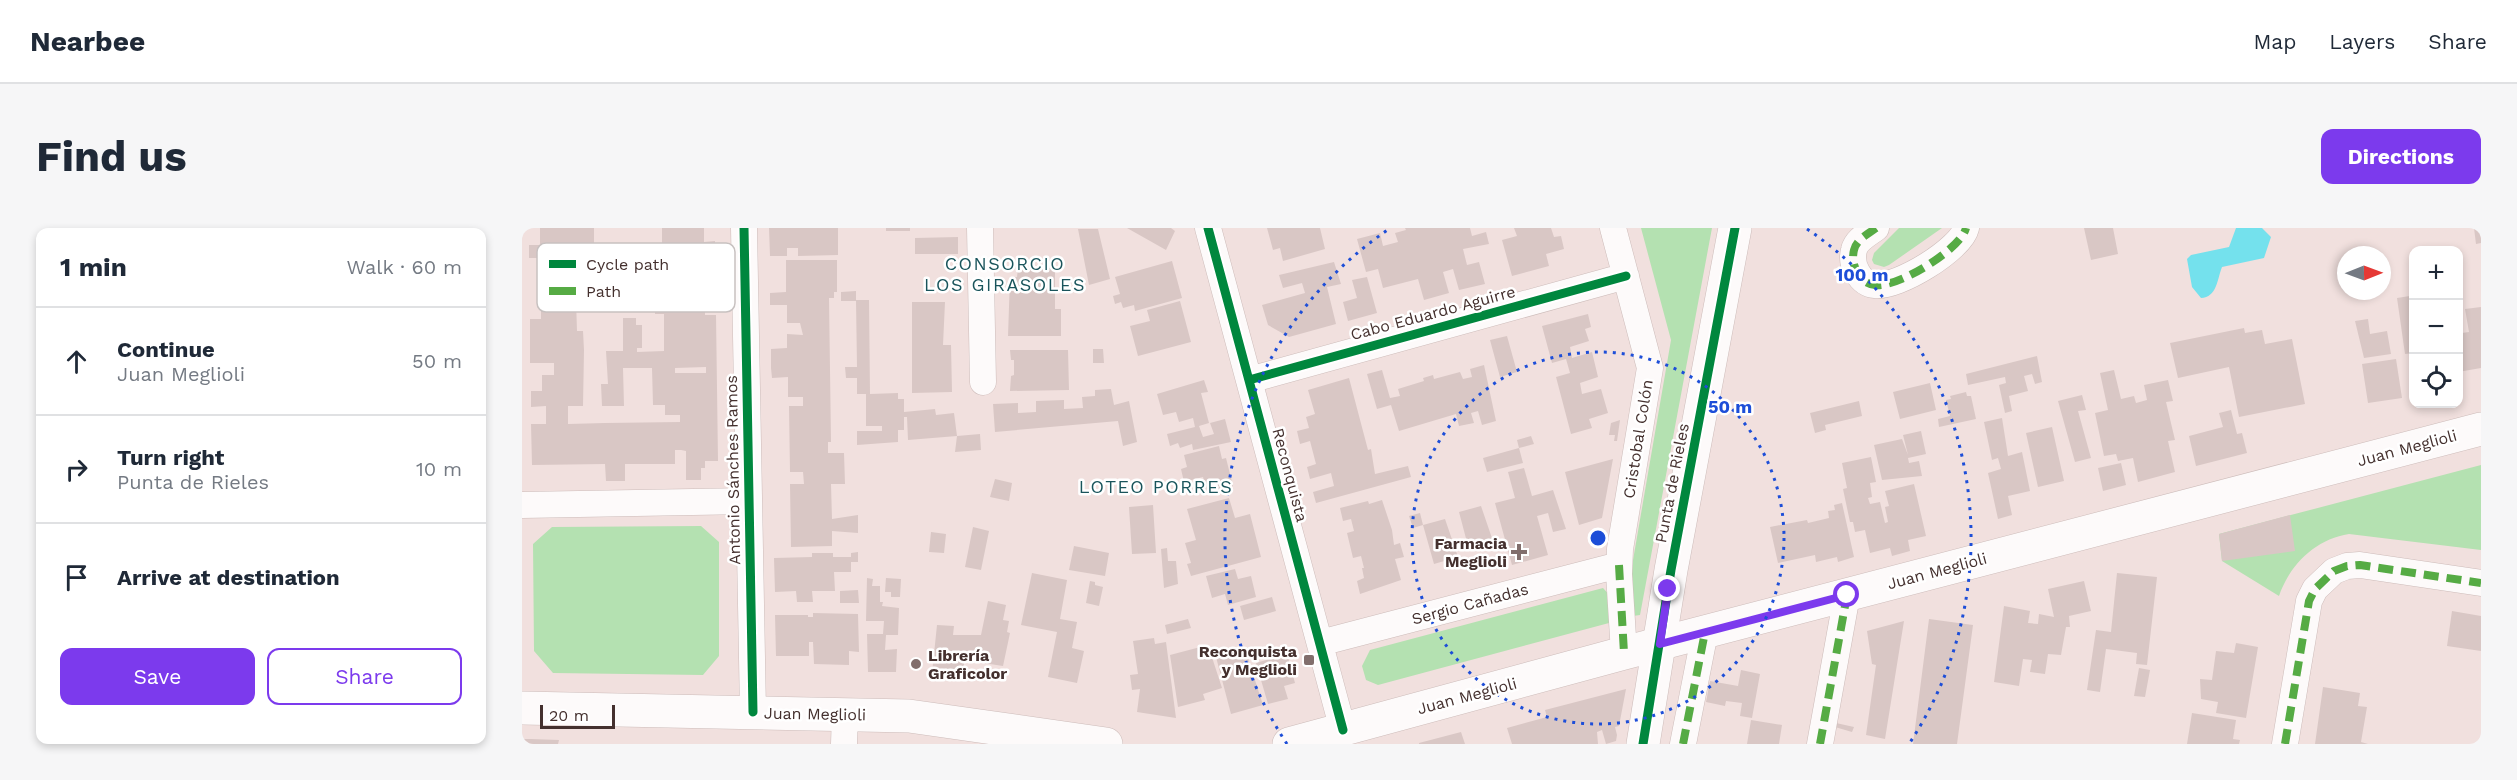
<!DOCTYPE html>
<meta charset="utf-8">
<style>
body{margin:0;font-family:"Work Sans",sans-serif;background:#f6f6f7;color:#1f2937}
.controls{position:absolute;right:18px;top:18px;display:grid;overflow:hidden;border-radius:12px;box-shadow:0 3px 9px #0003}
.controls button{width:54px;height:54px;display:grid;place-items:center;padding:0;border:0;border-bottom:2px solid #e0e1e3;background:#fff;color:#1f2937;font:30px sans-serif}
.compass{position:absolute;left:1815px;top:18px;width:54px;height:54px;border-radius:50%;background:#fff;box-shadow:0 3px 9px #0003;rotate:89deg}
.scale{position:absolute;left:18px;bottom:15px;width:75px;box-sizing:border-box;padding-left:6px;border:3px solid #44302e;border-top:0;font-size:16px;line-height:21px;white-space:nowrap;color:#44302e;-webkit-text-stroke:4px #fff;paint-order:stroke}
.stop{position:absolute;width:18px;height:18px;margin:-14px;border:4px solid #7c3aed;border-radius:50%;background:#fff}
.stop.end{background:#7c3aed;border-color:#fff;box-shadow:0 2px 6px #0008}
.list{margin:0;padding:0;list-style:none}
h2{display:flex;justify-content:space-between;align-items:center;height:78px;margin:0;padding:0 24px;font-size:26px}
h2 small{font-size:20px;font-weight:400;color:#747a83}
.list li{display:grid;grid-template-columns:39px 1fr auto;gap:18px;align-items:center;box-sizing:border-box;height:108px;padding:0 24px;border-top:2px solid #e0e1e3}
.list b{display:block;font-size:22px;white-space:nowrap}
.list p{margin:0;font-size:20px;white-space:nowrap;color:#747a83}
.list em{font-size:20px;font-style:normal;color:#747a83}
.actions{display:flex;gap:12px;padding:18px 24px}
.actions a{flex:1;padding:14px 0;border:2px solid #7c3aed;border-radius:12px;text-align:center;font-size:21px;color:#7c3aed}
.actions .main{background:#7c3aed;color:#fff}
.icon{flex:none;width:33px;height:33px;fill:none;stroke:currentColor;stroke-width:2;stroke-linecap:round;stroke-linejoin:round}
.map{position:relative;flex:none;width:1959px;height:516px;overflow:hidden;border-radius:12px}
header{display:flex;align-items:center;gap:36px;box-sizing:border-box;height:84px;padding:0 30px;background:#fff;border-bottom:2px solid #e0e1e3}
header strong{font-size:28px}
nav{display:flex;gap:33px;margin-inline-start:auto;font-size:21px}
.intro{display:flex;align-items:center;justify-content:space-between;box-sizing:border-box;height:144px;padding:0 36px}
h1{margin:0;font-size:42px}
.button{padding:15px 27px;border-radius:12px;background:#7c3aed;color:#fff;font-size:21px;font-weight:700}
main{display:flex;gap:36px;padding:0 36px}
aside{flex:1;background:#fff;border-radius:12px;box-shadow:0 3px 9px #0003}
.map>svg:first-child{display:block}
</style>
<header>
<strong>Nearbee</strong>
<nav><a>Map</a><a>Layers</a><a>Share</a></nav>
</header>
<div class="intro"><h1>Find us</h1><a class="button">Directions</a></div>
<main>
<aside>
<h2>1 min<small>Walk · 60 m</small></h2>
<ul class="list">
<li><svg class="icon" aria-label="ahead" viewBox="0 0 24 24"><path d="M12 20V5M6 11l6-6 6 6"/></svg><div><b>Continue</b><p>Juan Meglioli</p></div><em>50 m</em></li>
<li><svg class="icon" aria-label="right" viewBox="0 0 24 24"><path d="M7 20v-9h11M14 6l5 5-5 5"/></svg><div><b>Turn right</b><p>Punta de Rieles</p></div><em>10 m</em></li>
<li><svg class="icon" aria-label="arrive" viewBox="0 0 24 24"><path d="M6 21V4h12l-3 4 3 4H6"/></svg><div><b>Arrive at destination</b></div></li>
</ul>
<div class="actions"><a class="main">Save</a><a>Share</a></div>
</aside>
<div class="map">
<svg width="1959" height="516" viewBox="0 0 1959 516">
<rect width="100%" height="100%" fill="#f1e0de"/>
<!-- green -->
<path fill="#b4e1b1" d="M1119,0H1190L1118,387L1111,388L1105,367L1149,112Z
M1377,0H1420L1367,37L1362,39L1352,36L1350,32L1352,25Z
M1959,237V322L1827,306C1794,311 1768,336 1757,368L1700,333L1697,306Z
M179,298L197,314V428L181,447L31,445L12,423L11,316L30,299Z
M1081,360L1091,371L1087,395L856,457L844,452L840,438L848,422Z"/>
<!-- water -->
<path fill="#74e1ed" d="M1714,0H1740L1749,9L1742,30L1700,39C1695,52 1695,69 1679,70L1670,59L1665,31L1669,27L1707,19Z"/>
<!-- building -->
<path fill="#d9c7c5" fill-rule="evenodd" d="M18,0H72V29H60V60H18V30H7V17H18Z
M140,0H182V14L193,13V39H182V59H157V65L129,66V42L100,43V29L140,28Z
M247,0H316V27L276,28V20H265V28H248Z
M364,0H388V3H364Z
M605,0H649L653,3L644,22Z
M745,0H798L803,21L761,33L758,20L751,22Z
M883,0H948L950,8L964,4L967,16L941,21L945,37L957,34L963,56L937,62L931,41L921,44L927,65L902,72L896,51L861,60L856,41L844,44L835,11L858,5L861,18L876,14L873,5L884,2Z
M992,0H1029L1032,9L1039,8L1042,21L1024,26L1027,38L990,48L980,12L995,8Z
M1562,0H1591L1596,26L1569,32Z
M1952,0H1959V15L1954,16Z
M556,1H576L588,51L567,57Z
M436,9V26H393V10Z
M264,32H315V64H312V70H307L309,214H306V225H322L323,256H309L310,291L336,287V305L310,303V318L269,319L268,256H282L281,244H268L267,178H281V169H266V149L250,150L249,140V121L265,120V106L281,107L278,95H265V77H248V65L264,64Z
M650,33L660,70L613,83L612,77L601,80L599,74L593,76L591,68L598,66L593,49Z
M812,34L819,56L805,59L814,96L767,109L746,97L740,77L783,65L780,55L761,60L757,47Z
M496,40H533V81H539V108H486L488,50L495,49Z
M845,49L855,85L826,93L821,74L835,70L830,52Z
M334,63V73H319V64Z
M1888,68L1892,88V125L1883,126L1875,70Z
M183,71V87H194L196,233H183V240H179V252H164V223L159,222H153V236H103V253H84L83,236L10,237L9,196H24V178L9,179V163H20V147H32V135H8V91H19V72H54L55,103H61L62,122L61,178H46V196L83,195L158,194V187H143V177H131L130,140H101L102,178H80L79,156H86L84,123H101V90H114V97H120V120H115V124L142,123V86H133V72ZM184,139V145H153V140Z
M334,72H347L348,166L376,165V171H382V184L413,181L414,187L432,185L435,208L458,206L459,222L433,224L435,208L386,212L385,189H382V202H376V214L335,217V203H360V198H344V166H335V150H324L323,139H335Z
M658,73L669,114L616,128L608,98L628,93L625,82Z
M390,74H423L421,117H429L430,164L390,165Z
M1959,79V140L1936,144V93L1940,105L1947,104L1943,81Z
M1066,86L1069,99L1063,101L1067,113L1048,119L1050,130L1070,124L1076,149L1058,155L1060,166L1079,161L1086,185L1067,191L1070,200L1049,206L1034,149L1048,145L1044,131L1030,135L1020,98Z
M1846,91L1848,106L1865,103L1869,126L1842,130L1833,93Z
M1722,100L1723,105L1740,102L1743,116L1770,111L1783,176L1717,189L1707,139L1656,150L1648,115Z
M985,108L995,144L978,149L968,112Z
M571,121H581L582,135H571Z
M488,122H546L547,162L488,163L489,148L492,147V132H489Z
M1515,128L1520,154L1513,156L1510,146L1502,148L1506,163L1487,168L1490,183L1483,185L1477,157L1484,155L1483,149L1446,157L1444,146Z
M1874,131L1880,170L1846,175L1840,136Z
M962,137L974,193L960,197L956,183L949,185L952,195L937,198L934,186L877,203L869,177L855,181L845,146L860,142L868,170L878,168L876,161L902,153L901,150L911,147L912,151L938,144L941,151L950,149L948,141Z
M1592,142L1599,171L1612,168L1614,175L1625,172L1622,157L1646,152L1651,173L1644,174L1653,212L1646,213L1653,244L1616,254L1611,230L1596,233L1594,226L1582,228L1573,185L1586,182L1578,145Z
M827,150L846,222L849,221L853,246L886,238L889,249L794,275L791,264L812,258L809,245L788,251L785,239L794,236L788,213L778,216L775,203L787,200L784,189L793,186L786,162Z
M682,152L686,164L679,165L687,195L677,198L681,209L692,206L688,195L703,191L709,214L671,222L670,216L658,220L656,215L648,218L645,206L673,199L671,190L657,194L654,184L641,187L635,166Z
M1408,155L1414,182L1378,191L1371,164Z
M589,161L592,177L607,173L615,214L601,218L596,193L473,204L471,176L496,175V185L514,184V173L542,172V181L561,180L560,169L573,168V162Z
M1444,164L1445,168H1449L1454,191L1417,199L1416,191L1428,188L1424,172L1429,171L1428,168Z
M1560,167L1564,182L1556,183L1569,230L1553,234L1536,173Z
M1337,173L1340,188L1303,197L1304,202L1293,205L1288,185Z
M1709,182L1715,206L1720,205L1725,225L1674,238L1667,208L1701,199L1697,185Z
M1480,190L1486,228L1500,224L1508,263L1486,268L1490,287L1476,291L1466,245L1479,241L1476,230L1470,232L1462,194Z
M1098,192L1095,213H1092L1093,207H1087L1089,195Z
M1530,199L1542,253L1516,259L1504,205Z
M1399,203L1404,226L1386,230L1387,235L1397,233L1400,248L1360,252L1352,217L1380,211L1386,227L1381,207Z
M1009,208L1012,216L997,220L995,212Z
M697,218L700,231L704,230L711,258L685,265L681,249L662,254L659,241L665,239L662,227Z
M997,220L1001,235L965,244L961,230Z
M1349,229L1354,254L1348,255L1350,269L1346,270L1348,276L1358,274L1363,295L1366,294L1363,279L1367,278L1363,263L1392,256L1404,308L1386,312L1388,323L1370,328L1368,320L1348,325L1343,302L1333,304L1331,294H1328L1321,261L1325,260L1320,235Z
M1091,231L1080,290L1057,297L1043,244Z
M1599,235L1604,257L1581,263L1576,240Z
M1002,240L1010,268L1031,262L1044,301L1031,304L1026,285L1015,288L1026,327L990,337L973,275L993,270L986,244Z
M473,251L490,255L487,273L468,269Z
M707,270L713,290L728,286L739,329L669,348L665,336L669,335L663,315L674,312L665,281Z
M860,272L870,302L872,317L878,315L882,329L873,331L879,352L838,366L835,353L842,350L840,340H842L839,328L831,330L825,305L832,303L829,291L821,293L818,280L846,273L847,276Z
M1320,275L1332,329L1316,334L1315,329L1294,334L1293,327L1256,335L1248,299L1285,292L1286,295L1307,290L1306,283L1313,282L1312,277Z
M631,277L634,325L610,326L607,279Z
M959,278L973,319L959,322L957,315L946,318L937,284Z
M898,285L901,297L891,300L887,288Z
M1768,287L1773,323L1700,333L1697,306Z
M923,291L936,329L912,336L901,297Z
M451,299L467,303L459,342L443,339Z
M409,304L424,306L422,325L407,324Z
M552,318L587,325L583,348L547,342Z
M645,320L646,333H654L656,356L642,360L639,321Z
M336,324V334H329V344H312L313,363H290L291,374H275L274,363L253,364L252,330L290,329V325H311V329H329V325Z
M713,341L716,351L729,348L734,369L706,377L703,366L690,370L684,348Z
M510,345L545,352L538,391L555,394L550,420L562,423L555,455L526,449L535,404L499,397Z
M1595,345L1635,349L1625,437L1614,436L1615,425L1584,421L1578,464L1565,462L1574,402L1589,404Z
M345,350L351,351L350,358H358V374H361L360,378L377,380L376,407H364L363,422L375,421L374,444H346L345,406H361L362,393H344Z
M364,350L379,351L378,369H369V364H363Z
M568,353L573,354V357L581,359L577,378L564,375Z
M1562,353L1569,383L1547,388L1548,399H1544L1539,427L1526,426L1523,446L1508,444L1510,432L1501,431L1497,458L1472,454L1482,378L1508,383L1506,395L1516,396L1517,386L1532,389L1526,361Z
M336,362L337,375H318V363Z
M750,369L754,383L722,392L718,378Z
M466,373L484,377L481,392L487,393L485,404L488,405L481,438L442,432V445H410L415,397L432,398L431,407H459Z
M1930,383L1959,388V423L1925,418Z
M291,385L336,386L337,424L327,423V437L292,436L291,414H287V428H254L253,387H286V389H291Z
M666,391L669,400L645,406L643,397Z
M1407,391L1451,397L1435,516H1391Z
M1382,393L1363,511L1344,507L1354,437L1350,436L1345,403Z
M632,410L633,416L644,414L654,490L615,484L618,461L610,462L608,447L616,446L611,413Z
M1714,415L1736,419L1724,490L1694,485L1696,474L1679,471L1678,451L1690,452L1694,423L1712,425Z
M686,417L700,460L681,466L683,472L656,479L648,427Z
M723,421L741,477L709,486L694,429Z
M765,426L773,455L762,458L766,471L746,476L734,435Z
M1617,440L1628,442L1623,469L1612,468Z
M1219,442L1238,446L1230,490L1218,488L1220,475L1204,473L1203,478L1184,474L1188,453L1216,458Z
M1801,459L1838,465L1836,478L1845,479L1839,514L1846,516H1793Z
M1104,461L1097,498L1093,499L1095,507L1094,513L1084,516L1080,502L1075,504L1076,516H990L985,500L1025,489L1023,482Z
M1670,485L1714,492L1711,511L1718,512L1717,516H1665Z
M1229,492L1260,497L1257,516H1225Z
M1314,495L1332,499L1330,504L1313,499Z
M939,504L943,516H897V515Z
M0,511H9L37,512L36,516H0Z"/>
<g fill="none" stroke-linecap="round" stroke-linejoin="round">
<defs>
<path id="minor" d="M222,0L231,484
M458,0L461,154
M686,0L821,502
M1091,0L1128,140L1098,321L1097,346L1102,425
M1354,0C1346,6 1334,12 1332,22C1328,37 1338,56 1353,57C1376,60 1439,21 1444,0
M727,152L1104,48
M0,277L227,273
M798,415L1097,337
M322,516L323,486
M1161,516L1183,404
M1298,516L1325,367
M1763,516L1787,373L1793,361L1812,343L1825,338L1838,337L1959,355"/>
<path id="tertiary" d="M1121,516L1149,342L1213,0"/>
<path id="secondary" d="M0,480L387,488L584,516
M767,516L1102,425L1959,201"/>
</defs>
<!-- minor casing -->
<use href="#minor" stroke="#cdbcba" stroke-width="27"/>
<!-- tertiary casing -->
<use href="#tertiary" stroke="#cdbcba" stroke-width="34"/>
<!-- secondary casing -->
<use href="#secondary" stroke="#cdbcba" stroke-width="34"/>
<!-- minor -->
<use href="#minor" stroke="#fdfafa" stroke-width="26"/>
<!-- tertiary -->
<use href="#tertiary" stroke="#fdfafa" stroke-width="33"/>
<!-- secondary -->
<use href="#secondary" stroke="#fdfafa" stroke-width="33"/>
<!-- quiet -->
<path stroke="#56ab44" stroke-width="8" stroke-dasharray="15 8" stroke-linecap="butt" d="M1354,0C1346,6 1334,12 1332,22C1328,37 1338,56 1353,57C1376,60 1439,21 1444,0
M1097,337L1102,425
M1161,516L1183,404
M1298,516L1325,367
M1763,516L1787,373L1793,361L1812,343L1825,338L1838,337L1959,355"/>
<defs>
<path id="cycleway" d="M222,0L231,484
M686,0L821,502
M727,152L1104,48
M1121,516L1149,342L1213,0"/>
</defs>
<!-- cycleway casing -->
<use href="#cycleway" stroke="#fff" stroke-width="13"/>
<!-- cycleway -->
<use href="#cycleway" stroke="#00873e" stroke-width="9"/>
</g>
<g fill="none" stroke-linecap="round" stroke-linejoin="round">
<!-- route -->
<path stroke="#7c3aed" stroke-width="8" d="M1146,361L1138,416L1325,367"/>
</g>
<!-- distance rings -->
<g fill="none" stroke="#1d4ed8" stroke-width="3" stroke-dasharray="3 6">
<circle cx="1076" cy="310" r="186"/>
<path d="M765 516A373 373 0 0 1 867 1M1285 1A373 373 0 0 1 1387 516"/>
</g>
<!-- markers -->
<g fill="#816e6c" stroke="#fff" stroke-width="2">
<path d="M994 315h6v6h6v6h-6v6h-6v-6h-6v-6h6z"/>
<rect x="781" y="426" width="12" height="12" rx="3"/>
<circle cx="394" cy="436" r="6"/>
</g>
<g text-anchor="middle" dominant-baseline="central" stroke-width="5" stroke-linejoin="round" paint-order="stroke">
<!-- street labels -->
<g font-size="16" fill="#44302e" stroke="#fff">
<text transform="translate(911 85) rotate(-15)">Cabo Eduardo Aguirre</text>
<text transform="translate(1116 211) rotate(-81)">Cristobal Colón</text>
<text transform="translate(1885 220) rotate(-15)">Juan Meglioli</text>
<text transform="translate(211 242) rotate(-91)">Antonio Sánches Ramos</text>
<text transform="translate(768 247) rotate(75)">Reconquista</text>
<text transform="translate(1150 255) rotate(-79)">Punta de Rieles</text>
<text transform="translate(1415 343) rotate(-15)">Juan Meglioli</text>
<text transform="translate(948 376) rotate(-15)">Sergio Cañadas</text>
<text transform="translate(945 468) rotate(-15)">Juan Meglioli</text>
<text transform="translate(293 486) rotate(1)">Juan Meglioli</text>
</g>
<!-- poi labels -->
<g font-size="16" font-weight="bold" fill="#44302e" stroke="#fff" text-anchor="end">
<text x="985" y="315">Farmacia<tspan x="985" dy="18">Meglioli</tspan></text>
<text x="775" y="423">Reconquista<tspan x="775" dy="18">y Meglioli</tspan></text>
<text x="406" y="427" text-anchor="start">Librería<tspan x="406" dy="18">Graficolor</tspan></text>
</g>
<!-- neighbourhood labels -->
<g font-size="18" letter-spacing="1.5" fill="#19545b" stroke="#fff">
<text x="483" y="35">CONSORCIO<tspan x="483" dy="21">LOS GIRASOLES</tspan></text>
<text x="634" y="258">LOTEO PORRES</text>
</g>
</g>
<!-- legend -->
<rect x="15" y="15" width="198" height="69" rx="9" fill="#fff" stroke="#c7c1c0" stroke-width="1.5"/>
<rect x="27" y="32" width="27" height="8" fill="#00873e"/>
<rect x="27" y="59" width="27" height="8" fill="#56ab44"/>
<g font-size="16" fill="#44302e">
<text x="64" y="42">Cycle path</text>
<text x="64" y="69">Path</text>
</g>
<circle cx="1076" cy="310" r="9" fill="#1d4ed8" stroke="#fff" stroke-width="3"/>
<g font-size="18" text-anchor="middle" font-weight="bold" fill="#1d4ed8" stroke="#fff" stroke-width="5" stroke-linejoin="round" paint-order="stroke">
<text x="1340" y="53">100 m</text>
<text x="1208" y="185">50 m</text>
</g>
</svg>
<div class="controls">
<button>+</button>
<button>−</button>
<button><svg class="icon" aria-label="locate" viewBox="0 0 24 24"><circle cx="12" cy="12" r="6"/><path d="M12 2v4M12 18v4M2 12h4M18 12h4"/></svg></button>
</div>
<svg class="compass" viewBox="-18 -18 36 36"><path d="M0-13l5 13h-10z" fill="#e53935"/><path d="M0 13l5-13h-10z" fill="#747a83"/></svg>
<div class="scale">20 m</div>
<div class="stop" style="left:1325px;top:367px"></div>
<div class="stop end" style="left:1146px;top:361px"></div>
</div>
</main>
